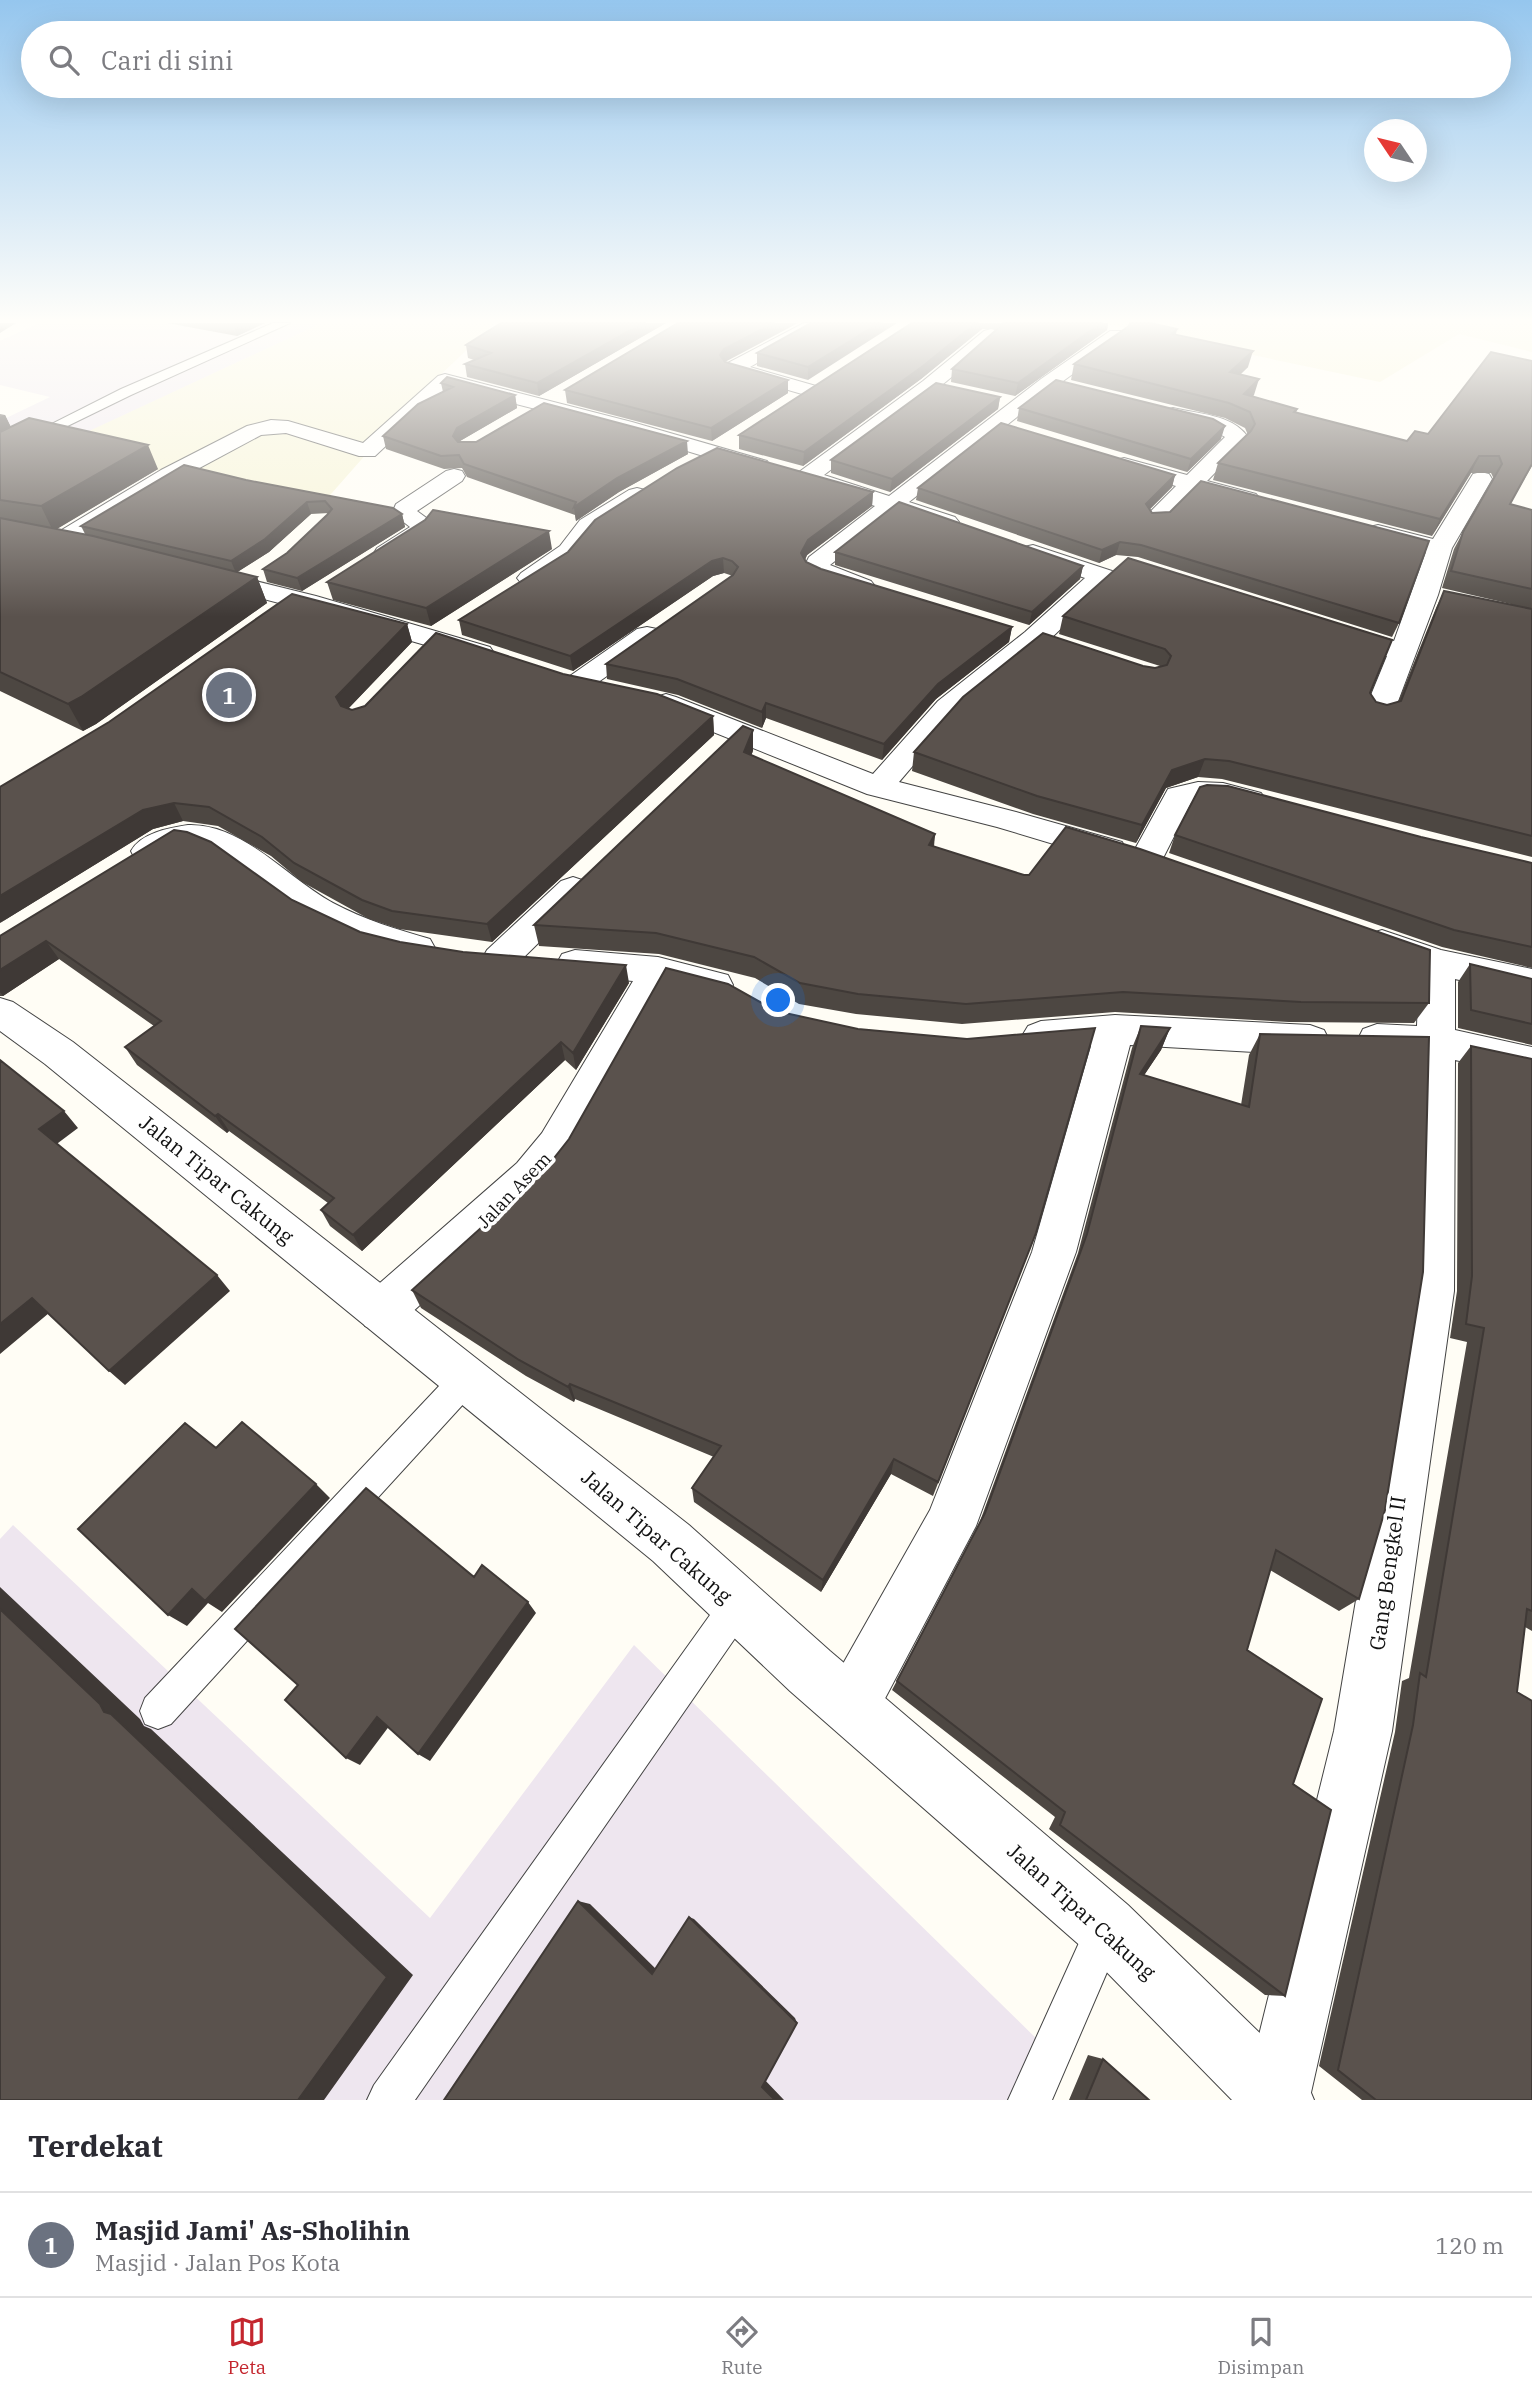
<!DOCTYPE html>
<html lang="id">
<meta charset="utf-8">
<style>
body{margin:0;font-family:"IBM Plex Serif",serif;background:#f2f2f3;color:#2b2b33}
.compass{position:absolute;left:1364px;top:119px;width:63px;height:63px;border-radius:50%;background:#fff;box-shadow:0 7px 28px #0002;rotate:305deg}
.you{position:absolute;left:779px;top:1001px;width:24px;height:24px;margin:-18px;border:5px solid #fff;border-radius:50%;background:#1a73e8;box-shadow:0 0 0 10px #1a73e833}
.badge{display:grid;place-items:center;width:46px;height:46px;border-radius:50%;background:#c4262e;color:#fff;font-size:23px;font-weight:700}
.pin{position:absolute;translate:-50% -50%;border:4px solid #fff;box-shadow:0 2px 7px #0006}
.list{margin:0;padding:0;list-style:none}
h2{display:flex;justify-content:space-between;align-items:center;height:91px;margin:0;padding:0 28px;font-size:30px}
h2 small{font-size:23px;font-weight:400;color:#7c7c81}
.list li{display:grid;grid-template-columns:46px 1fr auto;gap:21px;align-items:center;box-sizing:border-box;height:105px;padding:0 28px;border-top:2px solid #e1e1e2}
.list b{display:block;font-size:26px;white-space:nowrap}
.list p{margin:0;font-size:23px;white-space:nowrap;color:#7c7c81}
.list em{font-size:23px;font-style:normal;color:#7c7c81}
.icon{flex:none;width:38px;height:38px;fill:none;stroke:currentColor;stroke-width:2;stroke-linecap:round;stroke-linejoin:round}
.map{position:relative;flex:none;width:1532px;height:2100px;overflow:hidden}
.search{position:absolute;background:#fff;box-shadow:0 7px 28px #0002;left:21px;right:21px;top:21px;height:77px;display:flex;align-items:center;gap:18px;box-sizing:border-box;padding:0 24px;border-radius:38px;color:#7c7c81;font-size:26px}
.sheet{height:196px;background:#fff}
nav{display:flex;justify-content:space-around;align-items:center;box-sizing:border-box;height:98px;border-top:2px solid #e1e1e2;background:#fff;font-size:19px;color:#7c7c81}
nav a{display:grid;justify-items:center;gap:4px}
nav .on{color:#c4262e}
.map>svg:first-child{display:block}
</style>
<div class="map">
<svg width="1532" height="2100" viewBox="0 0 1532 2100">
<rect width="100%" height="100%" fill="#fffdf5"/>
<!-- industrial -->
<path fill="#eee6ef" d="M39,323H322L0,473V421L50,397L0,385V341Z
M13,1525L430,1918L634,1645L1044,2046L1019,2100H0V1539Z"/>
<!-- farmland -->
<path fill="#f6f3d4" d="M322,323H495L413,401L316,511L59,445Z
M1102,323H1532V352L1459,334L1380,382Z"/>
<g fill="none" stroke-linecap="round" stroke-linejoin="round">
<defs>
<path id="service" d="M273,323H290L131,395L0,459V450L121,389Z
M467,1363L478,1368L482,1378L478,1388L171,1724L158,1729L145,1724L140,1711L145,1698L456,1368Z
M737,1589L749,1594L754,1606L749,1618L415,2100H367L374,2085L725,1594Z
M1106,1908L1120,1914L1126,1928L1052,2100H1008L1092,1914Z"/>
<path id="minor" d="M804,323H828L750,367L816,386L819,390L816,394L809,396L726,372L723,368L726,364Z
M991,329L998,331L1000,335L998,339L937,389L824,475L889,496L1041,379L1110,331H1124L1126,335L1055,387L909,502L955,517L959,522L955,527L947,529L896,513L830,565L871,581L875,586L871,591C851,596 826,581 807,574L803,569L809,557L875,506L813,486L811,483L799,482L796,477L799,472L923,381L984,331Z
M445,374L632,422L767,461L770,466L767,471L759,473L618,430L449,387L375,456H359L286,433L261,435L177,480L68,547L59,549L50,547L47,542L50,537L161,470L247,426L271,420L288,421L363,443L438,376Z
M1173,408C1198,414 1232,414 1248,437L1245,442L1207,481L1256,494L1260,499L1256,504L1248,506L1196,492L1165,523H1149L1145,518L1149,513L1176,486L1116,470L1113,465L1116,460L1124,458L1187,475L1225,437L1209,428L1166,418L1163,414L1166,410Z
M454,469L462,471L465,476L462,481L417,511L436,525C425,542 398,563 377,558L374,553L377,548L410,527L392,513L396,504L446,471Z
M1481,472L1489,474L1492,479L1452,548L1438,595L1394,712L1389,718L1379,721L1369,718L1364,712L1387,656L1331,639L1327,633L1331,627L1340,625L1394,641L1426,552L1370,537L1366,532L1370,527L1378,525L1433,539L1473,474Z
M637,488L645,490L648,495L645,500C629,509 612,517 598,529C588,537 587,548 579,556C565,569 540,588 521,583L517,578L521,573L560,546L580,520L629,490Z
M1033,545L1112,571L1116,576L1045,644L958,713L899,782L1016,812L1122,842L1126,850L1122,858L1110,861L997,827L867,794L656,709L652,703L656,697L666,694L676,697L873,774L938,701L1025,632L1085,578L1024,557L1021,552L1024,547Z
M211,570L316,596L490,647L494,653L490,659L480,661L298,608L202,583L198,578L202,573Z
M647,627L657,629L660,635L657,641L587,690L577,692L567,690L563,684L567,678L637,629Z
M1198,782L1223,783L1261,793L1266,800L1261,807C1239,813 1215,799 1191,803L1158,868L1146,871L1134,868L1129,860L1168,789Z
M188,825C243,823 287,878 333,903C365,920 396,929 430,939L435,948L430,957C390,969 304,921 272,897C251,881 228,855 202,847C177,839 160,866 135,859L131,851C141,833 168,828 188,825Z
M573,877L585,881L590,889L585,897L513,968L500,972L487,968L482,959L487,950L561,881Z
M1382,930L1441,950L1532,969V997L1455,979V1030L1532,1047V1077L1455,1060L1454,1291L1392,1731L1310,2097L1309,2100H1243L1334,1731L1408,1291L1416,1055L1377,1054L1363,1049L1358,1039L1363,1029L1377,1024L1417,1026L1419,969L1369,952L1364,943L1369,934Z
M575,950L658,957L728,975L733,985L728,995L715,999L667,986L572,1157L547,1189L397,1326L381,1332L365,1326L358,1311L365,1296L517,1163L542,1133L633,981L575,976L562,972L557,963L562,954Z
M1115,1015L1310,1025L1324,1030L1329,1040L1324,1050L1310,1055L1130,1045L1076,1252L976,1526L871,1725L851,1733L831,1725L823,1705L831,1685L930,1510L1032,1252L1091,1046L1041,1051L1028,1046L1022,1036L1028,1026L1041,1021Z"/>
<path id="tertiary" d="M0,998L13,1002L73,1042L689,1525L830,1651L1128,1905L1304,2076L1314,2100H1232L1084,1949L790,1691L653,1561L45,1064L0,1031Z"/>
</defs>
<!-- service casing -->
<use href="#service" stroke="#444" stroke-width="2"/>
<!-- minor casing -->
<use href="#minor" stroke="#444" stroke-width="2"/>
<!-- tertiary casing -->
<use href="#tertiary" stroke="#444" stroke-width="2"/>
<!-- service -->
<use href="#service" fill="#fff" fill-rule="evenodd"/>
<!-- minor -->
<use href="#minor" fill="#fff" fill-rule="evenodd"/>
<!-- tertiary -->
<use href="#tertiary" fill="#fff" fill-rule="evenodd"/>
</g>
<!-- wall -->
<path fill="#4d4742" d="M167,323H265L237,336Z
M666,323L539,396L467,377L465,364L474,360L468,358L466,345Z
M811,323L808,380L757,366V353Z
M912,323H1108L1107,330L1015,396L951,382L952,369L998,329H982L921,379L803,466L739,449V435Z
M1177,329L1176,334L1248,367L1240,375L1254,395L1252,396L1297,409L1296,413L1407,441L1428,434L1532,361V466L1510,504L1532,510V857L1222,779L1198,777L1166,788L1136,843L1033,814L912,771L914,752L1143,666L1155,668L1160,666L1059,634L1063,616L1370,693L1376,702L1387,705L1398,702L1436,608L1444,591L1515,605L1442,588L1454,549L1463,532L1494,479L1491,473H1471L1432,536L1213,480L1218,463L1248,435L1245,428L1225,418L1071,380L1074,364Z
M725,362L788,380V393L712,441L567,403L565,390Z
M441,383L515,395L517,408L460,441L459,442L688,454L619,492L576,521L575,515L467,477L462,468L444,469L386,449L383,436L443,392Z
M1000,397L998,409L890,492L831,473V460Z
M1019,408L1221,439L1187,472L1017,421Z
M0,414L5,415L11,427L158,469L57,529L85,534L81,526L246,480L402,514L405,527L302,591L267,582L263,569L287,553L329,513L311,514L269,552L237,572L257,577L267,603L96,724L83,731L0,691Z
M1175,475L1172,487L1150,509L1152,513L1399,623L1392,637L1138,557L1116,555L1099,563L916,500L918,488Z
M873,492L872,506L807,555L805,560L806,562L821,569L1012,627L1009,642L936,699L882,760L766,718L762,728L678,695L607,679L606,664L733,576L724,573L713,576L573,671L462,635L459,620Z
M552,549L431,626L333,600L327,582Z
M835,552L1083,566L1080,579L1029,625L835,565Z
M407,624L412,642L348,709L352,710L563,674L713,716L714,735L492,942L399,929L369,919L302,882L271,856L218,826L183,821L153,829L0,923Z
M753,751L751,755L935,834L934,847L1429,1003L1414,1023L1289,1022L1115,1012L962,1024L856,1014L799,1004L755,978L659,954L539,946L534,925Z
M1175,835L1421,837L1532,863V968L1442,947L1169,853Z
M292,900L360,932L400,942L629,983L576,1070L565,1060L362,1251L330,1226L321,1210L328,1203L229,1131L227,1133L137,1065L125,1047L154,1026L59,959L3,996H0V936Z
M1470,964L1532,979V1045L1458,1028V982Z
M1141,1026L1170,1028L1161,1050L1144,1075L1241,1105L1249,1055L1260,1034L1359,1599L1339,1611L1270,1570L1247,1650L1293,1784L1285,1996L1265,1995L1049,1829L1055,1817L892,1690L979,1524L1078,1253L1132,1048Z
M1471,1046L1532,1059V1631L1525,1627L1517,1692L1532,2100H1362L1319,2066L1395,1732L1402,1681L1409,1678L1467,1342L1450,1338L1457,1291L1458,1063Z
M1036,1233L933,1496L891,1474L821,1592L694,1502L692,1488L714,1457L575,1399L574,1402L526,1376L421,1308L412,1290Z
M1088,2055L1103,2059L1149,2100H1069Z"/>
<!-- shaded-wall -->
<path fill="#3f3936" d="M0,323H16L0,333Z
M233,323H265L237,336Z
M643,323H666L539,396L537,383Z
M774,323H798L725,362L720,355L724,349Z
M879,323H897L808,380V367Z
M976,323H983L982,329L921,379L803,466L804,452Z
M1101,323H1108L1107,330L1015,396L1018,383Z
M1253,351L1248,367L1225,388L1230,372Z
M1259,379L1254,395L1241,408L1244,394Z
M788,380V393L712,441L711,428Z
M515,395L517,408L460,441L456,449L453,436L457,428Z
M1000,397L998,409L890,492L892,479Z
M5,415L16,439L0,447V417Z
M1225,426L1221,439L1187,472L1191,459Z
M687,441L688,454L619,492L576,521L574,507L617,478Z
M148,445L158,469L53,531L41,506Z
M1479,456L1471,473L1432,536L1440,519Z
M1175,475L1172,487L1143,516L1146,504Z
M873,492L872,506L807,555L801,568V553L808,540Z
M307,502L311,514L269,552L236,573L231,561Z
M402,514L405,527L302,591L297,578Z
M549,531L552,549L431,626L426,608Z
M1120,542L1116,555L1099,563L1102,550Z
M723,558L724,573L713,576L573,671L570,656L712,561Z
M1083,566L1080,579L1029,625L1032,612Z
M257,577L267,603L96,724L83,731L68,704Z
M407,624L412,642L342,715L336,697Z
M1012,627L1009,642L936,699L882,760L884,744L938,684Z
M766,703V718L762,728V712Z
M713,716L714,735L492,942L487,924Z
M753,730V751L744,773V752Z
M1205,759L1198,777L1166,788L1136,843L1142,825L1172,770Z
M174,803L183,821L153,829L0,923V896L143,810Z
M935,834L932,856L929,845Z
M46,941L59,959L3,996L0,992V970Z
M626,965L629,983L576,1070L573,1053Z
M1170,1028L1161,1050L1131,1095L1140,1074Z
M561,1042L565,1060L362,1251L353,1235Z
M64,1111L78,1128L54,1146L39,1129Z
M218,1114L229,1131L227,1133L215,1116Z
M217,1275L230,1291L125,1385L109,1371Z
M32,1298L49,1313L0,1354V1324Z
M570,1384L575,1399L574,1402L568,1387Z
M894,1459L891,1474L821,1592L823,1580Z
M316,1484L330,1498L222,1612L208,1603L187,1626L168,1615L192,1589Z
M0,1587L140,1719L144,1726L151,1729L413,1975L324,2100H298L0,1609Z
M528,1602L536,1613L430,1761L418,1754Z
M377,1717L390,1725L360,1765L346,1758Z
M578,1901L590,1904L660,1973L652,1974Z
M689,1917L694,1919L795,2018L797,2023Z
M762,2077L784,2100H775L762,2087Z"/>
<!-- building -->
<path fill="#5a524d" stroke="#3f3936" stroke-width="2" d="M501,323H643L537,383L465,364L491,353L466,345Z
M678,323H774L724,349L720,355L725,362L788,380L711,428L565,390Z
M811,323H879L808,367L757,353Z
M912,323H976L923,366L804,452L739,435Z
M1004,323H1101L1018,383L952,369Z
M1130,323H1151L1177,329L1172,334L1253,351L1230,372L1259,379L1244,394L1297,409L1294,412L1407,441L1415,431L1428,434L1491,352L1532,361V464L1510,504L1532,510V589L1451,571L1463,532L1502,464L1499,456H1479L1440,519L1218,463L1251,431L1255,424L1250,412L1229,403L1074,364L1129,326Z
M447,377L515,395L457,428L453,436L458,442H476L544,403L687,441L617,478L574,507L576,502L464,464L459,455L441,456L383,436L418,404L453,387L441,383Z
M1056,380L1213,419L1225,426L1191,459L1019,408Z
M936,383L1000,397L892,479L831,460Z
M29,418L148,445L41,506L0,500V432Z
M1001,423L1175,475L1146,504L1152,513L1170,512L1201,481L1429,541L1399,623L1141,545L1120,542L1102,550L918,488Z
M717,448L873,492L808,540L801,553L806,562L821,569L1012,627L938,684L884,744L766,703L762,712L677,679L606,664L733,575L738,567L732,561L723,558L712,561L570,656L459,620L568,552L595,520L677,468Z
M184,465L246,480L393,508L402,514L297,578L263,569L287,553L327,515L332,509L325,501L307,502L265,539L231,561L81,526Z
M899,502L1083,566L1032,612L835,552Z
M433,510L549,531L426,608L327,582L425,520Z
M0,518L93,536L257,577L81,697L68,704L0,672Z
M1128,558L1392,640L1370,693L1376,702L1387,705L1401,701L1444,591L1532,609V836L1229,761L1205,759L1172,770L1142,825L1037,796L914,752L963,697L1043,633L1143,666L1155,668L1167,665L1171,656L1165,649L1063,616Z
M292,594L407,624L336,697L341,706L352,710L365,706L436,633L563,674L657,694L713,716L487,924L392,911L362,900L294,863L262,837L209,807L174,803L143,810L0,896V787L109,722Z
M743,726L753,730L744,752L935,834L929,845L1024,875H1029L1066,827L1140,849L1430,950L1429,1003L1301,1002L1123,992L966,1004L858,994L800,983L754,957L656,933L534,925Z
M1207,785L1228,786L1421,837L1532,863V947L1454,930L1175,835L1200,787Z
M174,830L187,832L211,842L292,900L360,932L400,942L463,952L626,965L573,1053L561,1042L353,1235L321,1210L334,1198L218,1114L215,1116L125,1047L161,1021L46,941L0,970V936Z
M1470,964L1532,979V1024L1471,1010Z
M666,968L728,984L776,1011L858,1029L967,1039L1095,1028L1036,1233L938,1482L894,1459L823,1580L692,1488L721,1446L570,1384L568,1387L519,1360L412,1290L543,1172L569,1139Z
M1141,1026L1170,1028L1140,1074L1249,1107L1260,1034L1429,1037L1423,1272L1385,1510L1359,1599L1276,1550L1247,1650L1322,1699L1293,1784L1331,1810L1285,1996L1060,1825L1065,1812L897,1681L985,1513L1087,1234Z
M1471,1046L1532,1059V1611L1527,1609L1517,1692L1532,1701V2100H1376L1338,2070L1413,1725L1420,1673L1426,1677L1484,1328L1466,1324L1472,1276Z
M0,1060L64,1111L39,1129L217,1275L109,1371L32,1298L0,1324Z
M242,1422L316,1484L205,1601L192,1589L168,1615L78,1529L185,1423L216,1448Z
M366,1488L474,1577L482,1565L528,1602L418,1754L377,1717L346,1758L285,1700L298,1685L235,1629Z
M0,1609L100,1704L104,1712L111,1714L387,1977L298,2100H0Z
M578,1901L652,1974L689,1917L797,2023L762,2087L775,2100H444Z
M1103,2059L1149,2100H1086Z"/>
<!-- sky -->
<linearGradient id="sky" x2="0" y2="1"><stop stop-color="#95c6ee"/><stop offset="0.52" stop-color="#fffefa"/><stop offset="1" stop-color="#fffefa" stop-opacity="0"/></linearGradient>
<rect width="1532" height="617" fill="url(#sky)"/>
<g text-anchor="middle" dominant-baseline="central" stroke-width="7" stroke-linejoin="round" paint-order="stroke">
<!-- street labels -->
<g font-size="18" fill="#111" stroke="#fff">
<text transform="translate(514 1190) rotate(-46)">Jalan Asem</text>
</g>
<!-- near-street labels -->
<g font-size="21" fill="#111" stroke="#fff">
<text transform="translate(217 1179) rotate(39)">Jalan Tipar Cakung</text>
<text transform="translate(657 1536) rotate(41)">Jalan Tipar Cakung</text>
<text transform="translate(1387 1573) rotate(-82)">Gang Bengkel II</text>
<text transform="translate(1082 1911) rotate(42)">Jalan Tipar Cakung</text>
</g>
</g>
</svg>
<svg class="compass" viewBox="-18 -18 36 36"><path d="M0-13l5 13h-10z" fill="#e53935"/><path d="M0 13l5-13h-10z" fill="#7c7c81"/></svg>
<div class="you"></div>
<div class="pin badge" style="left:229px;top:695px;background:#6b7280">1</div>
<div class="search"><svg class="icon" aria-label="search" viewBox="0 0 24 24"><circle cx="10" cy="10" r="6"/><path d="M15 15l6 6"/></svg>Cari di sini</div>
</div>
<section class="sheet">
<h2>Terdekat<small></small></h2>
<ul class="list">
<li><span class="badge" style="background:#6b7280">1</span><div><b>Masjid Jami' As-Sholihin</b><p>Masjid · Jalan Pos Kota</p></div><em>120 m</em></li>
</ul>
</section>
<nav>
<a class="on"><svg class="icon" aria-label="map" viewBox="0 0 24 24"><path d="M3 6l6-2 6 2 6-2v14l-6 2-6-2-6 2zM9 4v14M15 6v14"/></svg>Peta</a>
<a><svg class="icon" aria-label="directions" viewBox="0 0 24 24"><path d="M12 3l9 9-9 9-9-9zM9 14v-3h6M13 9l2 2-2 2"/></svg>Rute</a>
<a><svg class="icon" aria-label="saved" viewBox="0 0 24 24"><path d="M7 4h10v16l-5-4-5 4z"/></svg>Disimpan</a>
</nav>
